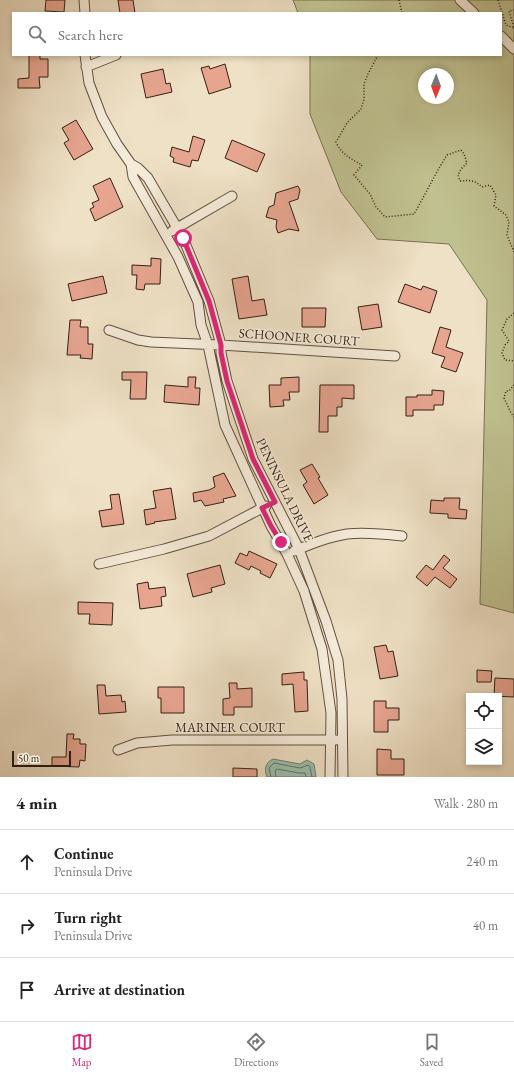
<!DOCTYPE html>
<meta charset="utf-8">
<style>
body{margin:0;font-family:"EB Garamond",serif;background:#f6f6f6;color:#222}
.controls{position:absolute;right:12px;bottom:12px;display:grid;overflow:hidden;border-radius:0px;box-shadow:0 2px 6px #0003}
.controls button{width:36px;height:36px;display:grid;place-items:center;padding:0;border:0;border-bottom:1px solid #e0e0e0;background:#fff;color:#222;font:20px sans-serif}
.compass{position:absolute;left:418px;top:68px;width:36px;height:36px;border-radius:50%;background:#fff;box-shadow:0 2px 6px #0003;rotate:181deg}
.scale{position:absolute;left:12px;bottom:10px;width:59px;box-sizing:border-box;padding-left:4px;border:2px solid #341f15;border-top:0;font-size:11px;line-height:14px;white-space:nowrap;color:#341f15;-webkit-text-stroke:3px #f5ecda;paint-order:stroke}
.stop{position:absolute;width:12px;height:12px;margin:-9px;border:3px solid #db2777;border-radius:50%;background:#fff}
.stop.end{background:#db2777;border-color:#fff;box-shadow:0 1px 4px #0008}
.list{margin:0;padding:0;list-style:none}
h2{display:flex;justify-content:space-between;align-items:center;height:52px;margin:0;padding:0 16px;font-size:17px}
h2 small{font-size:13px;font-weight:400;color:#767676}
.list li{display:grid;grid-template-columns:26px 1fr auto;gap:12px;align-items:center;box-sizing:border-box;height:64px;padding:0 16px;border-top:1px solid #e0e0e0}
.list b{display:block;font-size:15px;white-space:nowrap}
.list p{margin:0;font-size:13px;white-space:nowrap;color:#767676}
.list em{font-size:13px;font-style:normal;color:#767676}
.icon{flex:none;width:22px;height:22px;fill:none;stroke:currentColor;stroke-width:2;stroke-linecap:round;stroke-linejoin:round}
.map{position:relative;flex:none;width:514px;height:777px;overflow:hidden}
.search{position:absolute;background:#fff;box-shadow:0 2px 6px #0003;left:12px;right:12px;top:12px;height:44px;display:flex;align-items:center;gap:10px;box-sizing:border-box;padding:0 14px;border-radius:0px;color:#767676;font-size:15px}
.sheet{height:244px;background:#fff}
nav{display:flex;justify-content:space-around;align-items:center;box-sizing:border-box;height:56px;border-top:1px solid #e0e0e0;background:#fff;font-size:11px;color:#767676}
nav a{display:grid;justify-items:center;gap:2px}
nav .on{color:#db2777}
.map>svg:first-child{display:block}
</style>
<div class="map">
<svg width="514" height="777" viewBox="0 0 514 777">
<rect width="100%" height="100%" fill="#efe1c6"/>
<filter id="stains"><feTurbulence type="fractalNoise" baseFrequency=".005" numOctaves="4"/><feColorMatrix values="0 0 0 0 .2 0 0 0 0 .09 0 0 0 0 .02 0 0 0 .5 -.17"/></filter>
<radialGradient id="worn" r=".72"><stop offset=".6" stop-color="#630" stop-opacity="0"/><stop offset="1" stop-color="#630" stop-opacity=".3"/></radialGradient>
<!-- green -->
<path fill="#c0c190" stroke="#7a7052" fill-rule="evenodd" d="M293,0H514V613L480,604L487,300L449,244L377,239L341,192L310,114V55H501V13H298ZM424,74H448V98H424Z"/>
<!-- water -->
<path fill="#9abeb0" stroke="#717e72" d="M273,759L300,764L307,760L314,764L316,777H267C264,769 265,763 273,759Z"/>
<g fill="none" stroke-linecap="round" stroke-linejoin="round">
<!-- shore -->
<path stroke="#676e62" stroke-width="1" d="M271,777L269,768L274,763L300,768L308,765L310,767L312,777
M276,777L275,771L277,769L299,773H305L306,777"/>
</g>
<!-- building -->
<path fill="#e7a590" stroke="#341f15" d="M46,0H65L64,12L45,11Z
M118,0H133L135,13H120Z
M29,55H40V59H48V77H39L40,88H18V79L29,78Z
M225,64L231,87L209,94L201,68L209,66L210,69Z
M163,69L166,84L170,83L172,92L146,98L141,74Z
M76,120L93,149L74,160L64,143L69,140L62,128Z
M193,136L205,140L198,161L192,160L190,167L173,162L174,158L170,156L172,147L189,152Z
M232,140L265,154L257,172L225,158Z
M110,178L123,207L95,221L90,209L94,207L92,203L99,200L93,186Z
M298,186L300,190L298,199L289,202L299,231L289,229L278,233L276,227L277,220L266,217L269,207L274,205L276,193Z
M151,258L161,259L160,284H145L144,290L136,289L137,275H132V265L151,266Z
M103,276L107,293L72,301L68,284Z
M248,276L252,301L264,299L267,315L239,319L232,279Z
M405,284L421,290L423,286L437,291L430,313L398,302Z
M378,304L382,327L362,330L358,307Z
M302,308H326L325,327H302Z
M70,320H81L80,327H88V344H93L92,359L80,358L81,355H67Z
M440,327L451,330L446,347L463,353L456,372L441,367L445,357L432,353Z
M122,372H147L146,399H130L131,380H122Z
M188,377H196L195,388H200L199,405L164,402L165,385L188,387Z
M299,377V392H289L290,400H283L284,406L270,407L269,385H281V378Z
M320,385H354V399L342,398V407H337V416H328V432H319Z
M432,390L444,391L443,405H434V410H413V416H406V397H417V395H432Z
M312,464L320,477L318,478L328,495L314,504L303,485L307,482L300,470Z
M224,473L236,496L223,499L224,502L205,506L201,500L194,502L193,493L209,490L215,487L213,477Z
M171,488L176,519L154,522L155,523L146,525L144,510L156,508L153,491Z
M119,494L124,524L102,527L99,511L112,509L110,495Z
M444,498H460L459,509L467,510L466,519L448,518V514L430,513L431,500L444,501Z
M249,551L277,564L270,578L260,573L261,571L251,566L249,570L235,563L240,553L247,556Z
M444,555L450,560L443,568L457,579L450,588L435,577L427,586L416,577L426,565L433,570Z
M220,565L225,584L211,588L212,592L193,597L187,574Z
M148,582L149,589L165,587L166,596L161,597L162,606L140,609L137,584Z
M78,602L113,603L112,625L89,624L90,614H78Z
M386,645L388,652L393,651L398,676L380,679L374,647Z
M477,670L492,671L491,682H477Z
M304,672V680H307L308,711L295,712L293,684L282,685V674Z
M495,678L514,679V697L494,696Z
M229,683H237V689L252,688V707H234V715H223V699L230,698Z
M97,685H105L106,696L121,695L122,702L125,701L126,712L99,714Z
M158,687H184V713H161V698H158Z
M374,701H386V708H399V720H388V732H374Z
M67,734H74L73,739H80V744H86L85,761L80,760L79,767L52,766V757H66Z
M377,749L391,750V759H404V775H377Z
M233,768L257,769V777H233Z"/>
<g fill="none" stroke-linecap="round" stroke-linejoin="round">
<defs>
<path id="minor" d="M84,0L85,13
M460,0L474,13
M501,36L514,49
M85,55L89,83L102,117L117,144L131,164L133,177L178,257L198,302L201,325L208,345L225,425L271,526L287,554L304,591L322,649L331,713L330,777
M86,67L116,55
M131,164L138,168L148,178L183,238L209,301L221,345V353L227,381L253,459L299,549L326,621L338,660L342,699L343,777
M172,231L177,228L232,196
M109,330L138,340L151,342L221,345L395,356
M294,551C311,544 328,537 347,534C365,532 384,534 402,536
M99,564L164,549L209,536L266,506
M118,750L137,743L172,740H336"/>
</defs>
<!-- minor casing -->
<use href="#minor" stroke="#635041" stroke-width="11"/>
<!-- path -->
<path stroke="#341f15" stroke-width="1.5" stroke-dasharray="1 2" stroke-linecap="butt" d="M399,0L402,13
M498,0L506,25L514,28L509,11L514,10
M378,55L368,74L364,84V99L361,109L347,123L336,142C341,154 351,159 362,165L354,175L370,194L376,207L385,217L414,214C425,195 435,174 447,155L461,150L464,154L467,163L461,169L458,175L460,181C470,180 475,180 482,187L490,185L496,195L494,206L506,215L509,222L507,235L514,252
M514,313L507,319L502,330L509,341L505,345L502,353L505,360L514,361
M514,385L509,391H506L504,398L511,413L514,417"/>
<!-- minor -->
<use href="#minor" stroke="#f5ecda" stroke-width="9"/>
</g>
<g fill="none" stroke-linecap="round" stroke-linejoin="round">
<!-- route -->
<path stroke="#db2777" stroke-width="5" d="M183,238L209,301L221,345V353L227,381L253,459L275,502L262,508L271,526L281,542"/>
</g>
<g text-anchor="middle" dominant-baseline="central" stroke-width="3" stroke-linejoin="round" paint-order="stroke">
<!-- street labels -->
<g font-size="13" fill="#341f15" stroke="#f5ecda">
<text transform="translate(299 337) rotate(4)">SCHOONER COURT</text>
<text transform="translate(285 490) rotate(64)">PENINSULA DRIVE</text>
<text x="230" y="727">MARINER COURT</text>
</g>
</g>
<rect width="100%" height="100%" filter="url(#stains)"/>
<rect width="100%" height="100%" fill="url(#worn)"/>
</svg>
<div class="controls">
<button><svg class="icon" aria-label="locate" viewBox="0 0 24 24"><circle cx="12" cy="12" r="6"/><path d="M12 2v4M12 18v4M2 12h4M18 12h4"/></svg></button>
<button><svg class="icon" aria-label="layers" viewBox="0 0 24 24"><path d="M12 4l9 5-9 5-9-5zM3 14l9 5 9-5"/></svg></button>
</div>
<svg class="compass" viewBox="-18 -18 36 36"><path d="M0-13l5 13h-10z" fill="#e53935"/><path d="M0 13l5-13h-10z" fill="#767676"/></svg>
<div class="scale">50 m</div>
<div class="stop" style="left:183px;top:238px"></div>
<div class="stop end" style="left:281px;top:542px"></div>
<div class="search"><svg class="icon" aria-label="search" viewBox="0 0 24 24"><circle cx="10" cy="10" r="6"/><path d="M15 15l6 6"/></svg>Search here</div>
</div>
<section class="sheet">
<h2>4 min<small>Walk · 280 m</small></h2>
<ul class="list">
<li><svg class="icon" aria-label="ahead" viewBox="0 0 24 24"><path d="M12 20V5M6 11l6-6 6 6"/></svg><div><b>Continue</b><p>Peninsula Drive</p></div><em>240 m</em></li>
<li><svg class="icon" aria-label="right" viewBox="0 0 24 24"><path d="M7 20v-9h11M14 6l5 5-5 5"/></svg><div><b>Turn right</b><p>Peninsula Drive</p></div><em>40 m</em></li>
<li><svg class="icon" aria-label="arrive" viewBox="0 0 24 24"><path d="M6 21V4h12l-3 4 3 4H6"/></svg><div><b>Arrive at destination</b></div></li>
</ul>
</section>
<nav>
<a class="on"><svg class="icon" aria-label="map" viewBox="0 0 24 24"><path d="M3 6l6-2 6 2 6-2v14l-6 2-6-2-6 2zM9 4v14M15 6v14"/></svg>Map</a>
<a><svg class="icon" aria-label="directions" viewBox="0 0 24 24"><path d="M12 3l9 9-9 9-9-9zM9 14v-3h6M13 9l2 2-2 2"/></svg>Directions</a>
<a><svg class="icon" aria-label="saved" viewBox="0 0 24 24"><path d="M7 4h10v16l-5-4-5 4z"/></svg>Saved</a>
</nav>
